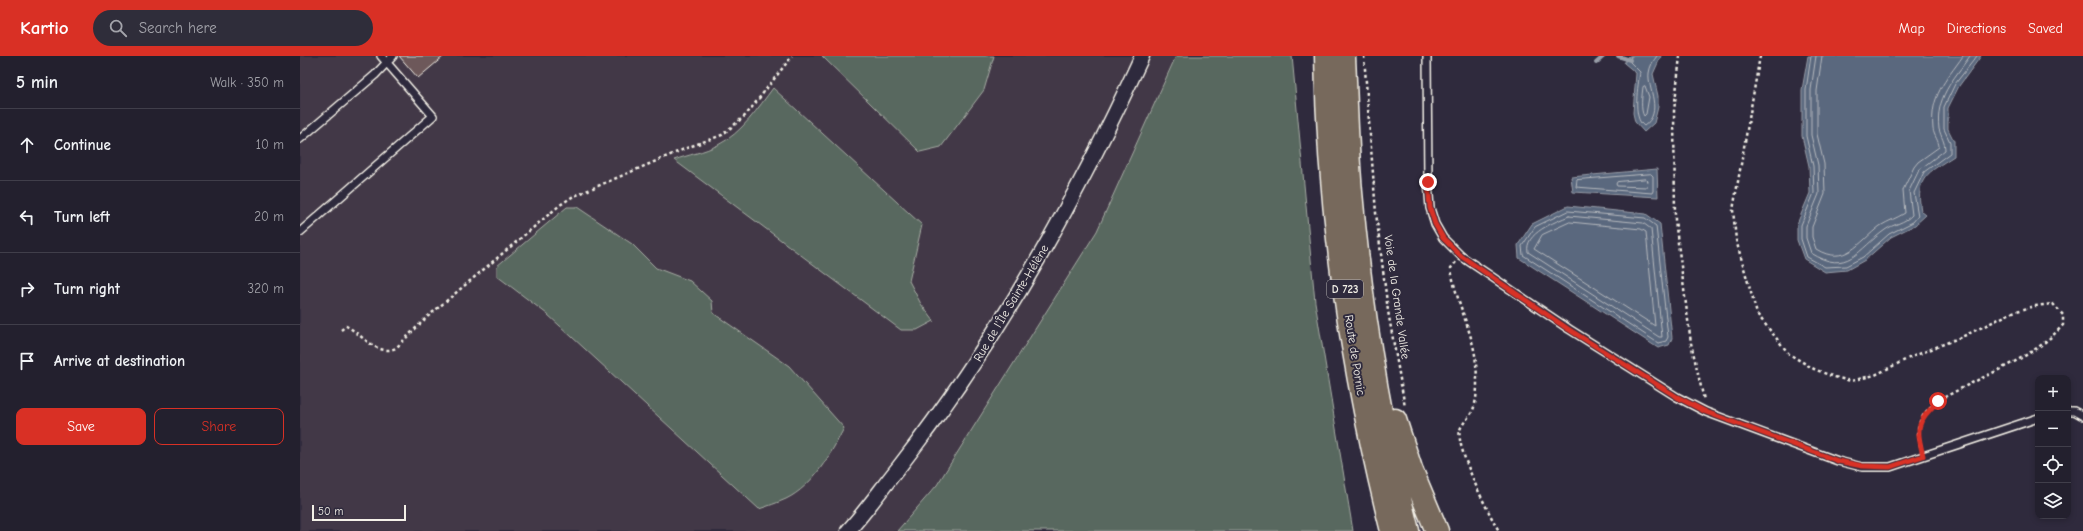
<!DOCTYPE html>
<meta charset="utf-8">
<style>
body{margin:0;font-family:"Comic Neue",sans-serif;background:#2f2d3a;color:#f1f3f6}
.controls{position:absolute;right:12px;bottom:12px;display:grid;overflow:hidden;border-radius:8px;box-shadow:0 2px 6px #0003}
.controls button{width:36px;height:36px;display:grid;place-items:center;padding:0;border:0;border-bottom:1px solid #403e4a;background:#23202e;color:#f1f3f6;font:20px sans-serif}
.scale{position:absolute;left:12px;bottom:10px;width:94px;box-sizing:border-box;padding-left:4px;border:2px solid #f4f1e8;border-top:0;font-size:11px;line-height:14px;white-space:nowrap;color:#f4f1e8;-webkit-text-stroke:3px #2f2a3d;paint-order:stroke}
.stop{position:absolute;width:12px;height:12px;margin:-9px;border:3px solid #d93025;border-radius:50%;background:#fff}
.stop.end{background:#d93025;border-color:#fff;box-shadow:0 1px 4px #0008}
.list{margin:0;padding:0;list-style:none}
h2{display:flex;justify-content:space-between;align-items:center;height:52px;margin:0;padding:0 16px;font-size:17px}
h2 small{font-size:13px;font-weight:400;color:#a3a3aa}
.list li{display:grid;grid-template-columns:26px 1fr auto;gap:12px;align-items:center;box-sizing:border-box;height:72px;padding:0 16px;border-top:1px solid #403e4a}
.list b{display:block;font-size:15px;white-space:nowrap}
.list em{font-size:13px;font-style:normal;color:#a3a3aa}
.actions{display:flex;gap:8px;padding:12px 16px}
.actions a{flex:1;padding:9px 0;border:1px solid #d93025;border-radius:8px;text-align:center;font-size:14px;color:#d93025}
.actions .main{background:#d93025;color:#fff}
.icon{flex:none;width:22px;height:22px;fill:none;stroke:currentColor;stroke-width:2;stroke-linecap:round;stroke-linejoin:round}
.map{position:relative;flex:none;width:1783px;height:475px;overflow:hidden}
header{display:flex;align-items:center;gap:24px;box-sizing:border-box;height:56px;padding:0 20px;background:#d93025;color:#fff}
header strong{font-size:19px}
nav{display:flex;gap:22px;margin-inline-start:auto;font-size:14px}
.search{width:280px;height:36px;background:#2f2d3a;display:flex;align-items:center;gap:10px;box-sizing:border-box;padding:0 14px;border-radius:22px;color:#a3a3aa;font-size:15px}
main{display:flex}
aside{flex:1;background:#23202e}
.map>svg:first-child{display:block}
</style>
<header>
<strong>Kartio</strong>
<div class="search"><svg class="icon" aria-label="search" viewBox="0 0 24 24"><circle cx="10" cy="10" r="6"/><path d="M15 15l6 6"/></svg>Search here</div>
<nav><a>Map</a><a>Directions</a><a>Saved</a></nav>
</header>
<main>
<aside>
<h2>5 min<small>Walk · 350 m</small></h2>
<ul class="list">
<li><svg class="icon" aria-label="ahead" viewBox="0 0 24 24"><path d="M12 20V5M6 11l6-6 6 6"/></svg><div><b>Continue</b></div><em>10 m</em></li>
<li><svg class="icon" aria-label="left" viewBox="0 0 24 24"><path d="M17 20v-9H6M10 6l-5 5 5 5"/></svg><div><b>Turn left</b></div><em>20 m</em></li>
<li><svg class="icon" aria-label="right" viewBox="0 0 24 24"><path d="M7 20v-9h11M14 6l5 5-5 5"/></svg><div><b>Turn right</b></div><em>320 m</em></li>
<li><svg class="icon" aria-label="arrive" viewBox="0 0 24 24"><path d="M6 21V4h12l-3 4 3 4H6"/></svg><div><b>Arrive at destination</b></div></li>
</ul>
<div class="actions"><a class="main">Save</a><a>Share</a></div>
</aside>
<div class="map">
<svg width="1783" height="475" viewBox="0 0 1783 475">
<rect width="100%" height="100%" fill="#2f2a3d"/>
<filter id="ink" filterUnits="userSpaceOnUse"><feTurbulence type="fractalNoise" baseFrequency=".025" numOctaves="2"/><feDisplacementMap in="SourceGraphic" scale="8" xChannelSelector="R" yChannelSelector="G"/><feConvolveMatrix kernelMatrix="1 2 1 2 8 2 1 2 1" color-interpolation-filters="sRGB"/></filter>
<g filter="url(#ink)">
<!-- built -->
<path fill="#423846" d="M0,0H876L797,175L637,429L597,475H0Z"/>
<!-- green -->
<path fill="#58685f" stroke="#a6aca4" d="M522,0H694L684,34L641,91L620,96Z
M876,0H992L1015,246L1053,475H597L637,429L797,175Z
M473,32L622,169L609,225L621,248L634,265L617,274H601L374,104C388,99 404,96 418,89C442,77 458,52 473,32Z
M267,151H277L332,188L356,212L390,225L412,245L413,257L489,310L544,372C531,398 513,430 486,443C477,447 468,450 459,453L247,258L197,220V210Z"/>
<!-- water -->
<path fill="#5a677e" stroke="#989ea8" d="M1329,0H1361L1353,18L1358,40V51L1354,67L1344,76L1335,66L1333,57L1336,17L1324,7Z
M1508,0H1681L1659,30L1648,52V73L1654,85V100C1628,117 1615,121 1621,155L1626,159L1615,169L1591,181L1565,204L1547,214L1525,216L1504,203L1497,184V168L1510,137L1509,110L1502,80V34Z
M1357,113L1358,141L1273,136L1271,121Z
M1268,150L1346,158L1360,168L1372,282L1369,289L1358,292L1219,202L1218,189L1232,168Z"/>
<g fill="none" stroke-linecap="round" stroke-linejoin="round">
<!-- shore -->
<path stroke="#b6babe" stroke-width="1" d="M1331,0L1330,6L1340,16C1338,29 1332,62 1344,70C1364,56 1347,32 1349,17C1350,10 1353,5 1357,0
M1511,0L1506,34V80L1513,110L1514,137L1501,169V183L1507,201L1525,211L1546,210L1563,201L1589,178L1613,166L1618,160L1614,137L1624,116L1650,97V86L1644,73V51L1655,28L1677,0
M1516,0L1511,34V79L1518,109L1519,138L1506,170V182L1511,197C1548,220 1558,193 1585,174C1593,168 1605,167 1612,159L1609,135L1619,114L1645,94C1645,86 1641,81 1639,73C1635,42 1653,24 1670,0
M1522,0L1517,35V78L1524,108L1525,138L1512,171V181L1516,193C1545,211 1559,186 1580,170C1588,165 1597,162 1605,157L1603,134L1614,111L1618,106L1639,91C1639,85 1634,80 1633,73C1630,39 1645,26 1663,0
M1345,30L1349,41L1346,58L1344,60C1340,54 1342,39 1343,31Z
M1351,118L1353,120V135L1352,137L1276,131L1277,124Z
M1346,123L1348,125L1347,131L1317,130L1316,128L1317,126Z
M1268,155L1345,162L1356,170L1368,281L1366,285L1358,287L1223,199L1222,190L1235,171Z
M1269,160L1343,167L1351,173L1362,281H1359L1228,196C1224,177 1255,166 1269,160Z
M1270,166L1341,173L1346,176L1355,270L1234,193L1242,179Z"/>
<!-- stream -->
<path stroke="#989ea8" stroke-width="4" d="M1318,0L1330,4
M1296,7L1304,0"/>
</g>
<!-- building -->
<path fill="#6d595a" stroke="#f4f1e8" d="M99,0H144L118,22Z"/>
<g fill="none" stroke-linecap="round" stroke-linejoin="round">
<defs>
<path id="service" d="M1127,0L1128,126L1130,152L1135,168L1143,182L1161,200L1269,273L1377,341L1406,356L1538,405L1562,411H1590L1738,362
M0,83L75,19L93,0
M0,176L133,60L81,0
M1768,355H1774L1783,360"/>
<path id="minor" d="M548,475C566,455 582,432 599,411C698,284 775,146 842,0"/>
<path id="trunk" d="M1026,0C1028,160 1053,320 1092,475
M1044,0C1046,45 1047,91 1051,136C1061,250 1079,365 1108,475
M1095,364L1111,413L1137,475"/>
</defs>
<!-- service casing -->
<use href="#service" stroke="#f4f1e8" stroke-width="10"/>
<!-- minor casing -->
<use href="#minor" stroke="#f4f1e8" stroke-width="17"/>
<!-- trunk casing -->
<use href="#trunk" stroke="#f4f1e8" stroke-width="25"/>
<!-- path -->
<path stroke="#f4f1e8" stroke-width="2.5" stroke-dasharray="3 3" stroke-linecap="butt" d="M1064,0L1076,157L1088,255L1105,351
M1380,0L1374,55L1375,164L1391,287L1404,344
M1460,0L1433,154L1436,184L1457,258L1489,298L1514,313L1534,321L1551,325L1575,319L1609,302L1666,279L1713,256L1735,250L1753,248L1763,259V269C1736,300 1696,314 1660,333C1647,340 1629,348 1622,362C1616,371 1619,382 1621,392
M1156,206L1151,212C1155,243 1170,270 1175,299C1177,315 1179,339 1173,354C1170,361 1162,367 1160,374C1155,392 1189,458 1199,475
M41,274L46,270C62,278 77,301 96,292L126,262L260,149L272,141L389,91L422,79L446,59L492,0"/>
<!-- service -->
<use href="#service" stroke="#2f2a3d" stroke-width="7"/>
<!-- minor -->
<use href="#minor" stroke="#2f2a3d" stroke-width="14"/>
<!-- trunk -->
<use href="#trunk" stroke="#77695c" stroke-width="22"/>
</g>
</g>
<g fill="none" stroke-linecap="round" stroke-linejoin="round" filter="url(#ink)">
<!-- route -->
<path stroke="#d93025" stroke-width="5" d="M1128,126L1130,152L1135,168L1143,182L1161,200L1268,273L1377,341L1406,356L1538,405L1562,410L1590,411L1623,400C1616,370 1616,368 1638,345"/>
</g>
<g text-anchor="middle" dominant-baseline="central" stroke-width="4" stroke-linejoin="round" paint-order="stroke">
<!-- shield labels -->
<rect fill="#2f2a3d" stroke="#b9b5b5" stroke-width="1" x="1027" y="224" width="36" height="18" rx="3"/>
<g font-size="11" font-weight="bold" fill="#f4f1e8">
<text x="1045" y="233">D 723</text>
</g>
<!-- street labels -->
<g font-size="12" fill="#f4f1e8" stroke="#2f2a3d">
<text transform="translate(1097 241) rotate(82)">Voie de la Grande Vallée</text>
<text transform="translate(711 247) rotate(-59)">Rue de l'Île Sainte-Hélène</text>
<text transform="translate(1055 299) rotate(81)">Route de Pornic</text>
</g>
</g>
</svg>
<div class="controls">
<button>+</button>
<button>−</button>
<button><svg class="icon" aria-label="locate" viewBox="0 0 24 24"><circle cx="12" cy="12" r="6"/><path d="M12 2v4M12 18v4M2 12h4M18 12h4"/></svg></button>
<button><svg class="icon" aria-label="layers" viewBox="0 0 24 24"><path d="M12 4l9 5-9 5-9-5zM3 14l9 5 9-5"/></svg></button>
</div>
<div class="scale">50 m</div>
<div class="stop" style="left:1638px;top:345px"></div>
<div class="stop end" style="left:1128px;top:126px"></div>
</div>
</main>
